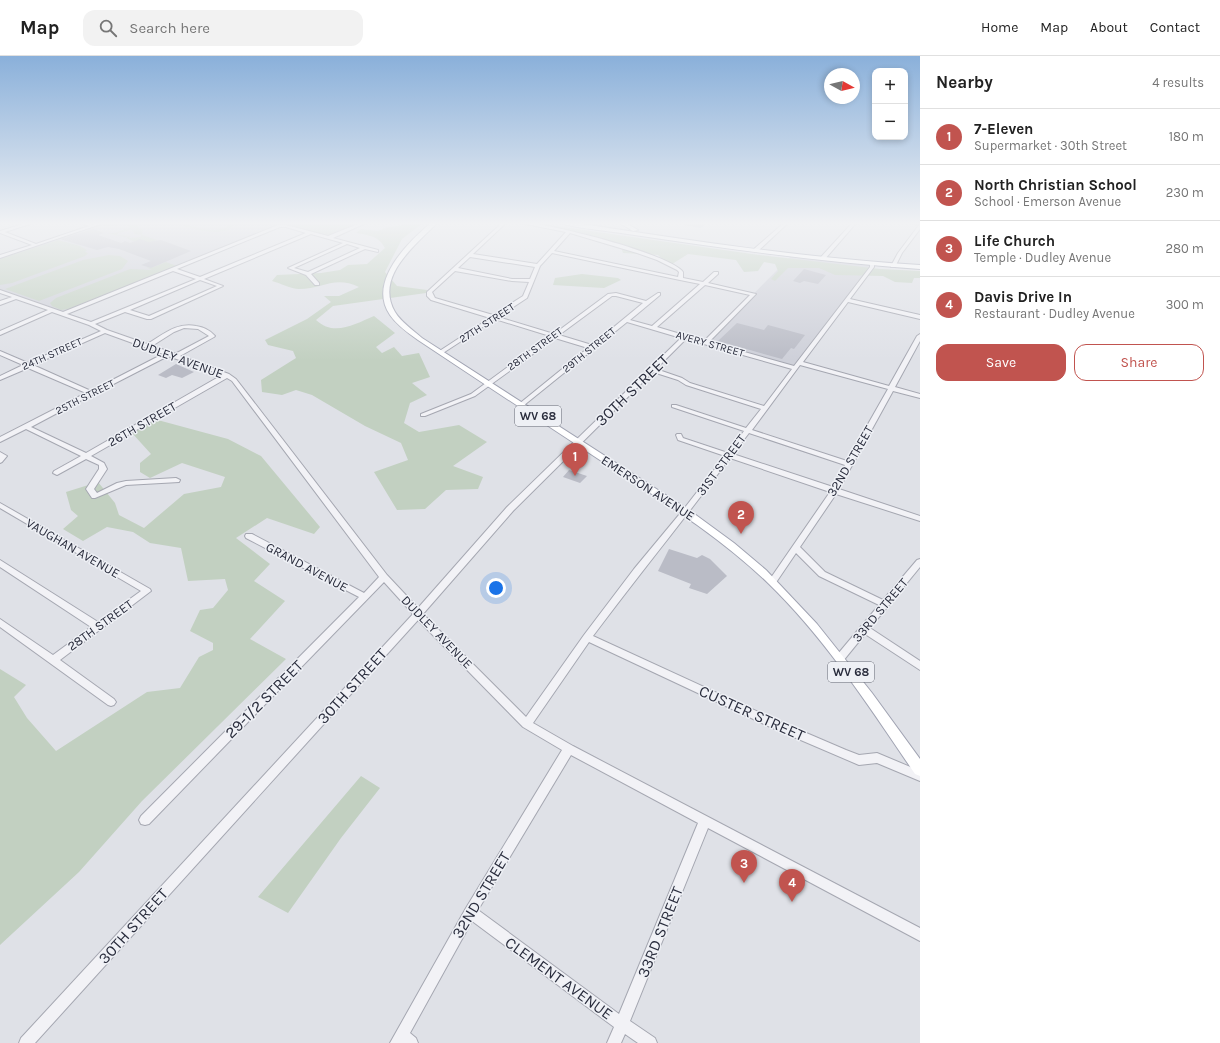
<!DOCTYPE html>
<meta charset="utf-8">
<style>
body{margin:0;font-family:Karla,sans-serif;background:#f2f2f2;color:#222}
.controls{position:absolute;right:12px;top:12px;display:grid;overflow:hidden;border-radius:8px;box-shadow:0 2px 6px #0003}
.controls button{width:36px;height:36px;display:grid;place-items:center;padding:0;border:0;border-bottom:1px solid #e0e0e0;background:#fff;color:#222;font:20px sans-serif}
.compass{position:absolute;left:824px;top:12px;width:36px;height:36px;border-radius:50%;background:#fff;box-shadow:0 2px 6px #0003;rotate:98deg}
.you{position:absolute;left:496px;top:532px;width:14px;height:14px;margin:-10px;border:3px solid #fff;border-radius:50%;background:#1a73e8;box-shadow:0 0 0 6px #1a73e833}
.badge{display:grid;place-items:center;width:26px;height:26px;border-radius:50%;background:#c1544f;color:#fff;font-size:13px;font-weight:700}
.pin{position:absolute;translate:-50% -33px;filter:drop-shadow(0 1px 2px #0008)}
.pin::after{content:'';position:absolute;top:21px;width:14px;height:12px;background:inherit;clip-path:polygon(0 0,100% 0,50% 100%)}
.list{margin:0;padding:0;list-style:none}
h2{display:flex;justify-content:space-between;align-items:center;height:52px;margin:0;padding:0 16px;font-size:17px}
h2 small{font-size:13px;font-weight:400;color:#767676}
.list li{display:grid;grid-template-columns:26px 1fr auto;gap:12px;align-items:center;box-sizing:border-box;height:56px;padding:0 16px;border-top:1px solid #e0e0e0}
.list b{display:block;font-size:15px;white-space:nowrap}
.list p{margin:0;font-size:13px;white-space:nowrap;color:#767676}
.list em{font-size:13px;font-style:normal;color:#767676}
.actions{display:flex;gap:8px;padding:12px 16px}
.actions a{flex:1;padding:9px 0;border:1px solid #c1544f;border-radius:12px;text-align:center;font-size:14px;color:#c1544f}
.actions .main{background:#c1544f;color:#fff}
.icon{flex:none;width:22px;height:22px;fill:none;stroke:currentColor;stroke-width:2;stroke-linecap:round;stroke-linejoin:round}
.map{position:relative;flex:none;width:920px;height:987px;overflow:hidden}
header{display:flex;align-items:center;gap:24px;box-sizing:border-box;height:56px;padding:0 20px;background:#fff;border-bottom:1px solid #e0e0e0}
header strong{font-size:19px}
nav{display:flex;gap:22px;margin-inline-start:auto;font-size:14px}
.search{width:280px;height:36px;background:#f2f2f2;display:flex;align-items:center;gap:10px;box-sizing:border-box;padding:0 14px;border-radius:12px;color:#767676;font-size:15px}
main{display:flex}
aside{flex:1;background:#fff}
.map>svg:first-child{display:block}
</style>
<header>
<strong>Map</strong>
<div class="search"><svg class="icon" aria-label="search" viewBox="0 0 24 24"><circle cx="10" cy="10" r="6"/><path d="M15 15l6 6"/></svg>Search here</div>
<nav><a>Home</a><a>Map</a><a>About</a><a>Contact</a></nav>
</header>
<main>
<div class="map">
<svg width="920" height="987" viewBox="0 0 920 987">
<rect width="100%" height="100%" fill="#dfe1e7"/>
<!-- built -->
<path fill="#ced0d9" d="M105,166H269L282,169L62,258L0,235V201Z
M792,199L872,208V211L795,312L705,287Z"/>
<!-- green -->
<path fill="#c2d0c1" d="M111,166H134L139,172L143,173L142,179L157,184L147,187L133,185L126,182L130,180L129,182L141,181V179L134,178V176L131,175L136,172L118,177L117,179L128,180L124,181L108,177H115L131,171C118,165 114,173 101,169Z
M170,166C190,166 211,182 230,169L231,166H243H236C226,186 185,170 170,166Z
M269,166H360L327,180L287,169Z
M408,166H424L402,183L385,216L397,230L427,234L426,237L333,250L316,264C334,281 355,268 374,260L395,277L376,291L382,297L394,291L402,300L419,297L430,321L412,327L427,339L410,347L404,367L419,376L459,369L487,386L453,410L483,421L478,433L446,434L425,453L397,454L374,416L408,404L401,387L365,370L312,339L296,334L282,339L262,336L261,324L296,302L293,295L268,289L265,284L307,263L331,246L324,240H339L359,231C335,219 322,233 299,233C291,233 280,227 272,225L277,219L321,217L340,214L348,209L367,208L385,192C379,180 368,179 356,177L361,173L378,175L388,171L403,169Z
M527,166L759,199L880,213L920,215V222H914L912,227L895,226L883,220L835,219L819,212H788L775,225L771,223L778,215L775,208L764,206L758,215L744,216L736,204L688,198L669,210L658,199L623,197L620,188L579,176Z
M58,184L80,190L87,194L85,196L88,197L85,200L12,227L0,229V203Z
M109,199L120,200L128,205L122,213L39,245L5,233L83,204Z
M166,206L177,210L68,253L61,254L52,250L50,247L56,242L130,213L152,214L146,211L151,212Z
M582,218L618,222L621,224L604,232L553,229L555,222Z
M154,363L228,383L261,400L320,471L314,478L267,462L236,482L270,508L254,525L285,545L250,583L286,603L142,745L79,816L0,889V613L26,629L14,641L27,662L56,695L147,636L180,632L199,601L213,594V587L190,575L200,554L213,552L228,534L225,523L188,525L181,492L150,487L133,476L107,471L83,485L63,473L78,460L71,454L66,436L98,426L115,447L119,459L144,472L184,438L221,431L225,421L182,407L150,422L140,416V407L151,398L132,377Z
M361,720L380,732L341,782L288,857L258,841Z"/>
<!-- building -->
<path fill="#babcc6" d="M683,166H709L701,172L683,169Z
M93,173L104,177L98,179L121,187L125,185L130,187L140,183L148,186L161,184L191,195L151,212L141,209L151,205L119,193L108,191L97,194L60,183Z
M804,213L826,219L818,228L804,225L800,227L793,225Z
M737,267L764,274L768,269L805,279L794,293L791,292L782,303L718,285Z
M176,308L194,316L182,322L172,319L166,322L158,319Z
M569,414L587,420L580,427L563,421Z
M669,493L697,502L702,499L710,503L727,520L707,538L689,532L691,528L658,515Z"/>
<g fill="none" stroke-linecap="round" stroke-linejoin="round">
<defs>
<path id="minor" d="M30,166H36L5,176L36,188L89,170L77,166C83,166 89,169 94,168C99,168 102,166 107,166L0,202V199L32,189L0,177V175Z
M363,166H368L333,182L378,194V196L365,193L311,218L319,227V229H315L306,219L288,212L343,187L311,178L204,223L223,230L151,263H147L125,256L95,268L107,274L147,288C163,279 176,266 196,270C203,271 210,274 215,280L214,281L180,300L229,318L236,323L387,519L418,552L507,451L681,282L627,266L523,350H519V348L588,292L555,282L475,340L425,360H421V358L471,338L550,280L495,263L443,297L438,296L490,262L431,244L427,240V236L503,166H507L473,198L537,208L566,176L515,166C540,164 671,198 683,216V222L703,226L714,216H718V218L708,227L756,238L709,286L794,310L870,211V207H874V211L850,243L920,259V263L848,246L803,306L889,330L917,280L920,278V285L895,331L920,338V342L893,335L839,433L920,460V465L836,438L800,491L825,516L883,544L917,504L920,503V511L870,572L920,605V614L865,578L843,605L840,606L837,605L835,602L837,599L879,549L819,520L796,497L775,528L772,529L768,526L830,436L730,402C685,462 638,520 593,580L776,664L846,694L859,699L877,697L920,715V725L877,707L859,709L768,670L589,586L533,667L573,690L920,872V885L708,772L630,965L655,982L657,987H638L625,978L621,987H607L614,971L472,865L410,977L416,982L418,987H390L466,852L562,694L523,671L418,564L35,987H19L21,982L413,558L384,526L149,768L145,769L141,768L139,764L141,760L359,541L246,482L245,480L246,478H252L364,537L379,521L232,325L227,322L91,400L104,407L107,413L94,433L97,437L117,427L126,425L176,422L180,424L179,426L126,429L95,442H92L86,433L99,413V409L86,403L57,419L53,417L54,415L81,400L26,373L0,386V381L86,337L28,312L0,324V320L23,309L0,299V295L28,307L101,275L89,269L52,256L0,279V275L48,254L16,243L0,249V245L12,241L0,237V234L63,256L278,169H286L328,180ZM280,171H286L306,177L200,221L177,213ZM570,177L637,197L657,204L677,214L679,216L678,221L554,195ZM347,188L360,192L308,216L294,212ZM552,197L680,224L700,228L652,270L630,264L660,239V237H658L646,245L616,237L608,238L554,278L498,261L527,242L540,210ZM470,201L535,211L530,223H512L458,212ZM173,215L196,223L91,266L67,258ZM455,215L512,225L529,226L523,240L493,259L435,242L432,236ZM200,224L217,230L149,260L130,254ZM705,229L750,239L704,285L657,271ZM612,240H616L643,247L592,289L559,279ZM184,272L198,273L209,280L175,298L171,296L152,290L174,276ZM105,277L163,298L91,335L33,309ZM686,283L792,313L764,350L690,327L682,322L656,313ZM168,300L222,319L86,397L31,371L91,339H95L96,337ZM800,309L888,333L847,405L752,374ZM653,316L678,324L686,329L761,353L746,372L676,349H672V351L744,375L728,397L683,382L681,378H677L676,379L678,384L725,400L683,454L634,513L584,579L526,661L423,558L513,455ZM749,377L845,409L833,431L733,398ZM571,699L698,767L619,958L478,854Z
M785,166H789L758,195H754V193Z
M853,166H857L825,203H821V201Z
M906,166L920,167V173L902,197L895,211H891V210L898,197L919,169Z
M0,396L7,400L2,406L0,407Z
M0,447L150,533L151,535L60,604L114,643L116,646L114,649L111,650L108,649L0,571V563L53,599L91,571L0,511V504L98,566L141,535L0,452Z"/>
<path id="major" d="M432,166H438C416,189 374,220 395,256C401,266 413,274 422,282L689,454L734,487L766,514L817,568L872,637L920,703V720L915,718C871,653 825,582 768,527C720,481 664,446 609,410C545,368 481,326 418,284C408,277 397,269 390,259C367,226 408,186 432,166Z
M558,166H570C686,184 803,202 920,209V213C820,206 720,192 621,177C609,175 566,171 558,166Z
M618,166H624L638,174L633,175Z"/>
</defs>
<!-- minor casing -->
<use href="#minor" stroke="#a5a7b1" stroke-width="2"/>
<!-- major casing -->
<use href="#major" stroke="#a0a3b2" stroke-width="2"/>
<!-- minor -->
<use href="#minor" fill="#f2f2f6" fill-rule="evenodd"/>
<!-- major -->
<use href="#major" fill="#fff" fill-rule="evenodd"/>
</g>
<!-- sky -->
<linearGradient id="sky" x2="0" y2="1"><stop stop-color="#8ab0da"/><stop offset="0.55" stop-color="#f1f2f4"/><stop offset="1" stop-color="#f1f2f4" stop-opacity="0"/></linearGradient>
<rect width="920" height="304" fill="url(#sky)"/>
<g text-anchor="middle" dominant-baseline="central" stroke-width="3" stroke-linejoin="round" paint-order="stroke">
<!-- far-street labels -->
<g font-size="11" fill="#2a2d3d" stroke="#eef0f5">
<text transform="translate(487 267) rotate(-33)">27TH STREET</text>
<text transform="translate(710 288) rotate(16)">AVERY STREET</text>
<text transform="translate(535 293) rotate(-36)">28TH STREET</text>
<text transform="translate(589 294) rotate(-39)">29TH STREET</text>
<text transform="translate(52 298) rotate(-24)">24TH STREET</text>
<text transform="translate(85 341) rotate(-27)">25TH STREET</text>
</g>
<!-- shield labels -->
<g fill="#eef0f5" stroke="#656874" stroke-width="1">
<rect x="515" y="350" width="46" height="20" rx="3"/>
<rect x="828" y="606" width="46" height="20" rx="3"/>
</g>
<g font-size="12" font-weight="bold" fill="#2a2d3d">
<text x="538" y="360">WV 68</text>
<text x="851" y="616">WV 68</text>
</g>
<!-- street labels -->
<g font-size="13" fill="#2a2d3d" stroke="#eef0f5">
<text transform="translate(178 302) rotate(20)">DUDLEY AVENUE</text>
<text transform="translate(142 368) rotate(-30)">26TH STREET</text>
<text transform="translate(850 405) rotate(-60)">32ND STREET</text>
<text transform="translate(721 409) rotate(-53)">31ST STREET</text>
<text transform="translate(648 432) rotate(33)">EMERSON AVENUE</text>
<text transform="translate(73 492) rotate(30)">VAUGHAN AVENUE</text>
<text transform="translate(307 511) rotate(28)">GRAND AVENUE</text>
<text transform="translate(880 554) rotate(-50)">33RD STREET</text>
<text transform="translate(100 569) rotate(-36)">28TH STREET</text>
<text transform="translate(437 576) rotate(46)">DUDLEY AVENUE</text>
</g>
<!-- near-street labels -->
<g font-size="16" fill="#2a2d3d" stroke="#eef0f5">
<text transform="translate(632 334) rotate(-44)">30TH STREET</text>
<text transform="translate(352 630) rotate(-48)">30TH STREET</text>
<text transform="translate(264 643) rotate(-45)">29-1/2 STREET</text>
<text transform="translate(752 657) rotate(24)">CUSTER STREET</text>
<text transform="translate(481 839) rotate(-59)">32ND STREET</text>
<text transform="translate(133 870) rotate(-48)">30TH STREET</text>
<text transform="translate(660 876) rotate(-68)">33RD STREET</text>
<text transform="translate(559 922) rotate(36)">CLEMENT AVENUE</text>
</g>
</g>
</svg>
<div class="controls">
<button>+</button>
<button>−</button>
</div>
<svg class="compass" viewBox="-18 -18 36 36"><path d="M0-13l5 13h-10z" fill="#e53935"/><path d="M0 13l5-13h-10z" fill="#767676"/></svg>
<div class="you"></div>
<div class="pin badge" style="left:575px;top:420px">1</div>
<div class="pin badge" style="left:741px;top:478px">2</div>
<div class="pin badge" style="left:744px;top:827px">3</div>
<div class="pin badge" style="left:792px;top:846px">4</div>
</div>
<aside>
<h2>Nearby<small>4 results</small></h2>
<ul class="list">
<li><span class="badge">1</span><div><b>7-Eleven</b><p>Supermarket · 30th Street</p></div><em>180 m</em></li>
<li><span class="badge">2</span><div><b>North Christian School</b><p>School · Emerson Avenue</p></div><em>230 m</em></li>
<li><span class="badge">3</span><div><b>Life Church</b><p>Temple · Dudley Avenue</p></div><em>280 m</em></li>
<li><span class="badge">4</span><div><b>Davis Drive In</b><p>Restaurant · Dudley Avenue</p></div><em>300 m</em></li>
</ul>
<div class="actions"><a class="main">Save</a><a>Share</a></div>
</aside>
</main>
